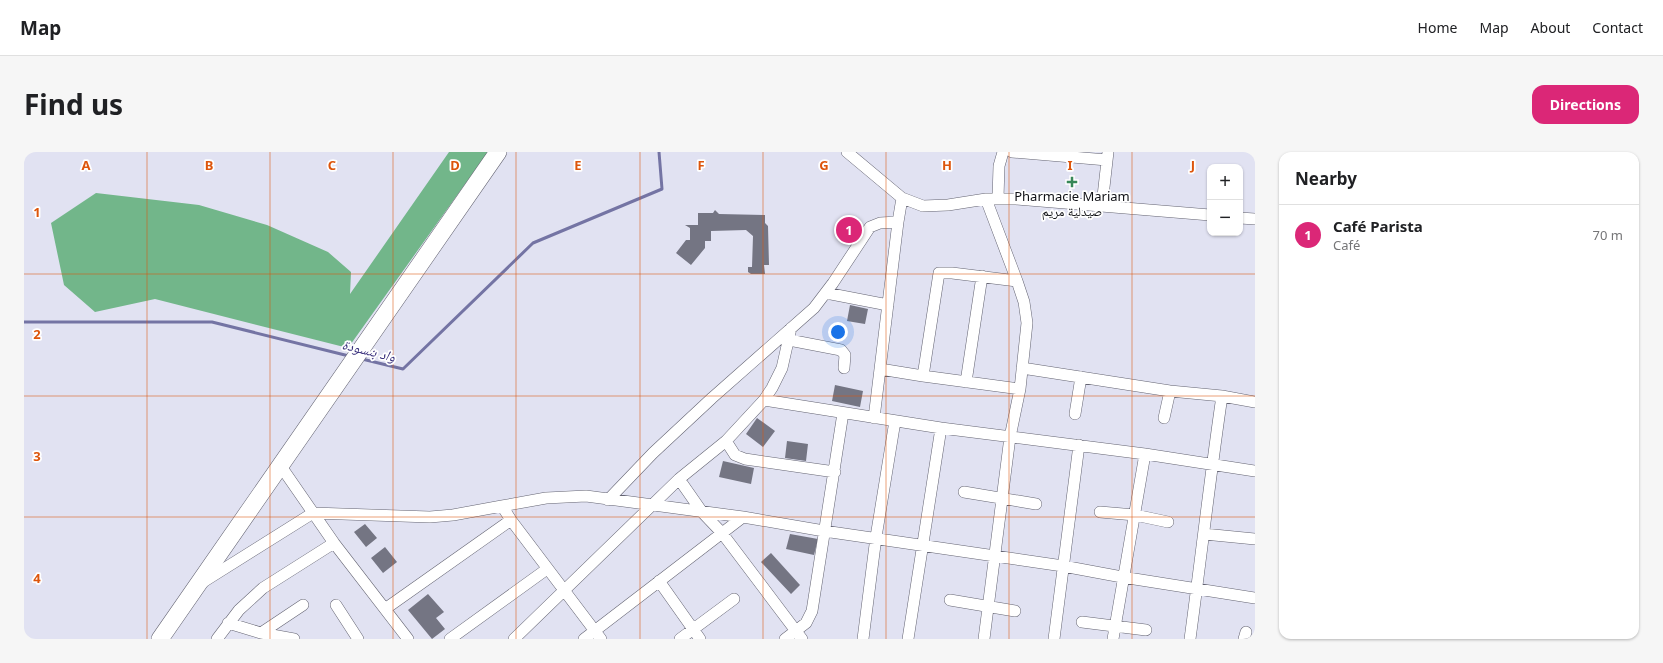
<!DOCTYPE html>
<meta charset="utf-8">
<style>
body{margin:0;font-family:"Noto Sans","Noto Naskh Arabic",sans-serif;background:#f6f6f6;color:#202124}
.controls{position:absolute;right:12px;top:12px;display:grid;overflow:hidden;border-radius:8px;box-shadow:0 1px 3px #0004}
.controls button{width:36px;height:36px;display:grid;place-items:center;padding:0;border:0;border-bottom:1px solid #e0e0e0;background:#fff;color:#202124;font:20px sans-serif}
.you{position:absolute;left:814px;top:180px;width:14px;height:14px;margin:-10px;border:3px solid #fff;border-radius:50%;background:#1a73e8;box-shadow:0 0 0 6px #1a73e833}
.badge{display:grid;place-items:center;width:26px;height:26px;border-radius:50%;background:#db2777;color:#fff;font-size:13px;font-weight:700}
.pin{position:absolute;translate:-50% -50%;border:2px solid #fff;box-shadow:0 1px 4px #0006}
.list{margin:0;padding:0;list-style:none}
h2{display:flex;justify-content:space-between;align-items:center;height:52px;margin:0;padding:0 16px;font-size:17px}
h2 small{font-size:13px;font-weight:400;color:#757577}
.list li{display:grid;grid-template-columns:26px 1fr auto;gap:12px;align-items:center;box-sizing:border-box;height:60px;padding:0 16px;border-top:1px solid #e0e0e0}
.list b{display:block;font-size:15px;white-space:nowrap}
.list p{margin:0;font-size:13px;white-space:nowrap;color:#757577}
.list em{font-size:13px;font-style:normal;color:#757577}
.map{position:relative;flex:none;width:1231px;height:487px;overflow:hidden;border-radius:12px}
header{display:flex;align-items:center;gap:24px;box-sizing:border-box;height:56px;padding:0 20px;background:#fff;border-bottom:1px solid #e0e0e0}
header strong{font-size:19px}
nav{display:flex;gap:22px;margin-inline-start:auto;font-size:14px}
.intro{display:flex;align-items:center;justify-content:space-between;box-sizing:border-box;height:96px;padding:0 24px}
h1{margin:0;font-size:28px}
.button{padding:10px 18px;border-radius:12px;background:#db2777;color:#fff;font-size:14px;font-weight:700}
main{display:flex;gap:24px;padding:0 24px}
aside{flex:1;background:#fff;border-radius:12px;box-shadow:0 1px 3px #0004}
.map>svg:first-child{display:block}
</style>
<header>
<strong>Map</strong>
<nav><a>Home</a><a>Map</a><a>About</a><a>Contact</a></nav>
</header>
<div class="intro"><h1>Find us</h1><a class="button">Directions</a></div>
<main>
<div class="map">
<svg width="1231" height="487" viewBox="0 0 1231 487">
<rect width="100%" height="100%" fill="#e1e2f2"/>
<!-- forest -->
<path fill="#72b68a" d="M425,0H464L324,196L131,147L71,160L40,133L27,71L72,41L175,53L243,73L304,100L327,120L326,142Z"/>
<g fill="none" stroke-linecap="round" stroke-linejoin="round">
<!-- stream -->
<path stroke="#7474a4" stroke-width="3" d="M0,170H188L325,204
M338,207L379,217L509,91L638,37L635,0"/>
</g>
<!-- building -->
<path fill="#747583" d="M691,58L695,62L741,63V71L744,74L745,113H740L741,122H727L724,120V115H728L729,84L722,78L687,79V89H681V96L667,113L652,101L662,88H666V76L661,73H674V61H689Z
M826,153L844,157L841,172L823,169Z
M811,233L839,239L836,255L808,249Z
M733,266L751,279L739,295L722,282Z
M763,289L784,292L782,309L761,306Z
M699,309L730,316L727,332L695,325Z
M341,372L353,386L342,395L330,380Z
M766,382L794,387L790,403L762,397Z
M361,395L373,410L359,421L347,406Z
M747,401L776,433L767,442L737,410Z
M404,442L420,460L412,466L421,477L408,487L384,458Z"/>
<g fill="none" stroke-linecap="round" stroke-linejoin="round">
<defs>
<path id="minor" d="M823,0L878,46L899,54L924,53L962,47H992L1186,63
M988,0L1083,8
M974,46L975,14L979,0
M1078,53L1084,0
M1216,66L1231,67
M802,141L864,153
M765,188L817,198L821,203L820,216
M998,216L1146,239L1198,244L1231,250
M856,217L899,224L996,237
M899,224L915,121H928L993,129
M942,230L958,124
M740,248L917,276L1121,302L1231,319
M1051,262L1057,225
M850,266L874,70L878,46
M1140,266L1146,239
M702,289L711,303L721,307L811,320
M256,313L310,391L384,487
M655,327L678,360L698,381L778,487
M940,340L1012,352
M584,348L629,301L688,246L790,156L809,131L846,75L856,71L874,70
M478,354L522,346L562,344L719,365L800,379L1039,414L1098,425L1231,446
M1076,360L1111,363L1144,370
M1180,382L1231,387
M635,429L676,487
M179,430L289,361L406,365L429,363L478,354L487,368L577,487
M926,448L991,459
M312,453L334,487
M361,457L487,368
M1058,470L1122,478
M204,471L237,481L270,487
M237,481L279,453
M193,487L215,458L239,436L310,391
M426,487L523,417
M490,487L655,327L702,289L740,248L748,236L758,216L767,176
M560,487L719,365
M656,487L710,447
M761,487L782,471L788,459L819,261
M839,487L852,385L871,269
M884,487L917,276
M960,487L986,285L996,237L1003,171L1000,150L993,129L962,47
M1030,487L1055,293
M1089,487L1121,302
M1166,487C1177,406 1186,325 1198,244
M1220,487L1222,480"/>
<path id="primary" d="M136,487L474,0"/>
</defs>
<!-- minor casing -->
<use href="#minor" stroke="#646472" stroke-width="12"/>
<!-- primary casing -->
<use href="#primary" stroke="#646472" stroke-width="18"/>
<!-- minor -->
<use href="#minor" stroke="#fff" stroke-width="11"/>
<!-- primary -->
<use href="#primary" stroke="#fff" stroke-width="17"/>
</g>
<!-- grid -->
<path fill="none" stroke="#dd550c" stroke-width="1" stroke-opacity="0.55" d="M123,0V487M246,0V487M369,0V487M492,0V487M616,0V487M739,0V487M862,0V487M985,0V487M1108,0V487M0,122H1231M0,244H1231M0,365H1231"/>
<!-- markers -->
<path fill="#378758" stroke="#fff" stroke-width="1.5" d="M1046 24h4v4h4v4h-4v4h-4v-4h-4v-4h4z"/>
<g text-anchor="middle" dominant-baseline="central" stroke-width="3.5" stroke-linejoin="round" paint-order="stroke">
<!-- poi labels -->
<g font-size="13" fill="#0f1015" stroke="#fff">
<text x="1048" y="44">Pharmacie Mariam<tspan x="1048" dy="15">صيدلية مريم</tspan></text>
</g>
<!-- water labels -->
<g font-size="14" font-style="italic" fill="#3a317d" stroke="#fff">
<text transform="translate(345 198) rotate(14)">واد بنسودة</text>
</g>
</g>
<g font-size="13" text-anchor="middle" font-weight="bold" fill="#dd550c" stroke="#fff" stroke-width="3.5" stroke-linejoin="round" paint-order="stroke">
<text x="62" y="18">A</text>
<text x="185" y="18">B</text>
<text x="308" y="18">C</text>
<text x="431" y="18">D</text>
<text x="554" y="18">E</text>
<text x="677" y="18">F</text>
<text x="800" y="18">G</text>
<text x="923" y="18">H</text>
<text x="1046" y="18">I</text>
<text x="1169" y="18">J</text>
<text x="13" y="65">1</text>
<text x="13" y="187">2</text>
<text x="13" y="309">3</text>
<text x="13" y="431">4</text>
</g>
</svg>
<div class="controls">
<button>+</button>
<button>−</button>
</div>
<div class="you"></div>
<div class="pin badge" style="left:825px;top:78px">1</div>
</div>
<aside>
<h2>Nearby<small></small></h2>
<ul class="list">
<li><span class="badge">1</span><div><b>Café Parista</b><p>Café</p></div><em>70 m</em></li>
</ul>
</aside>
</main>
